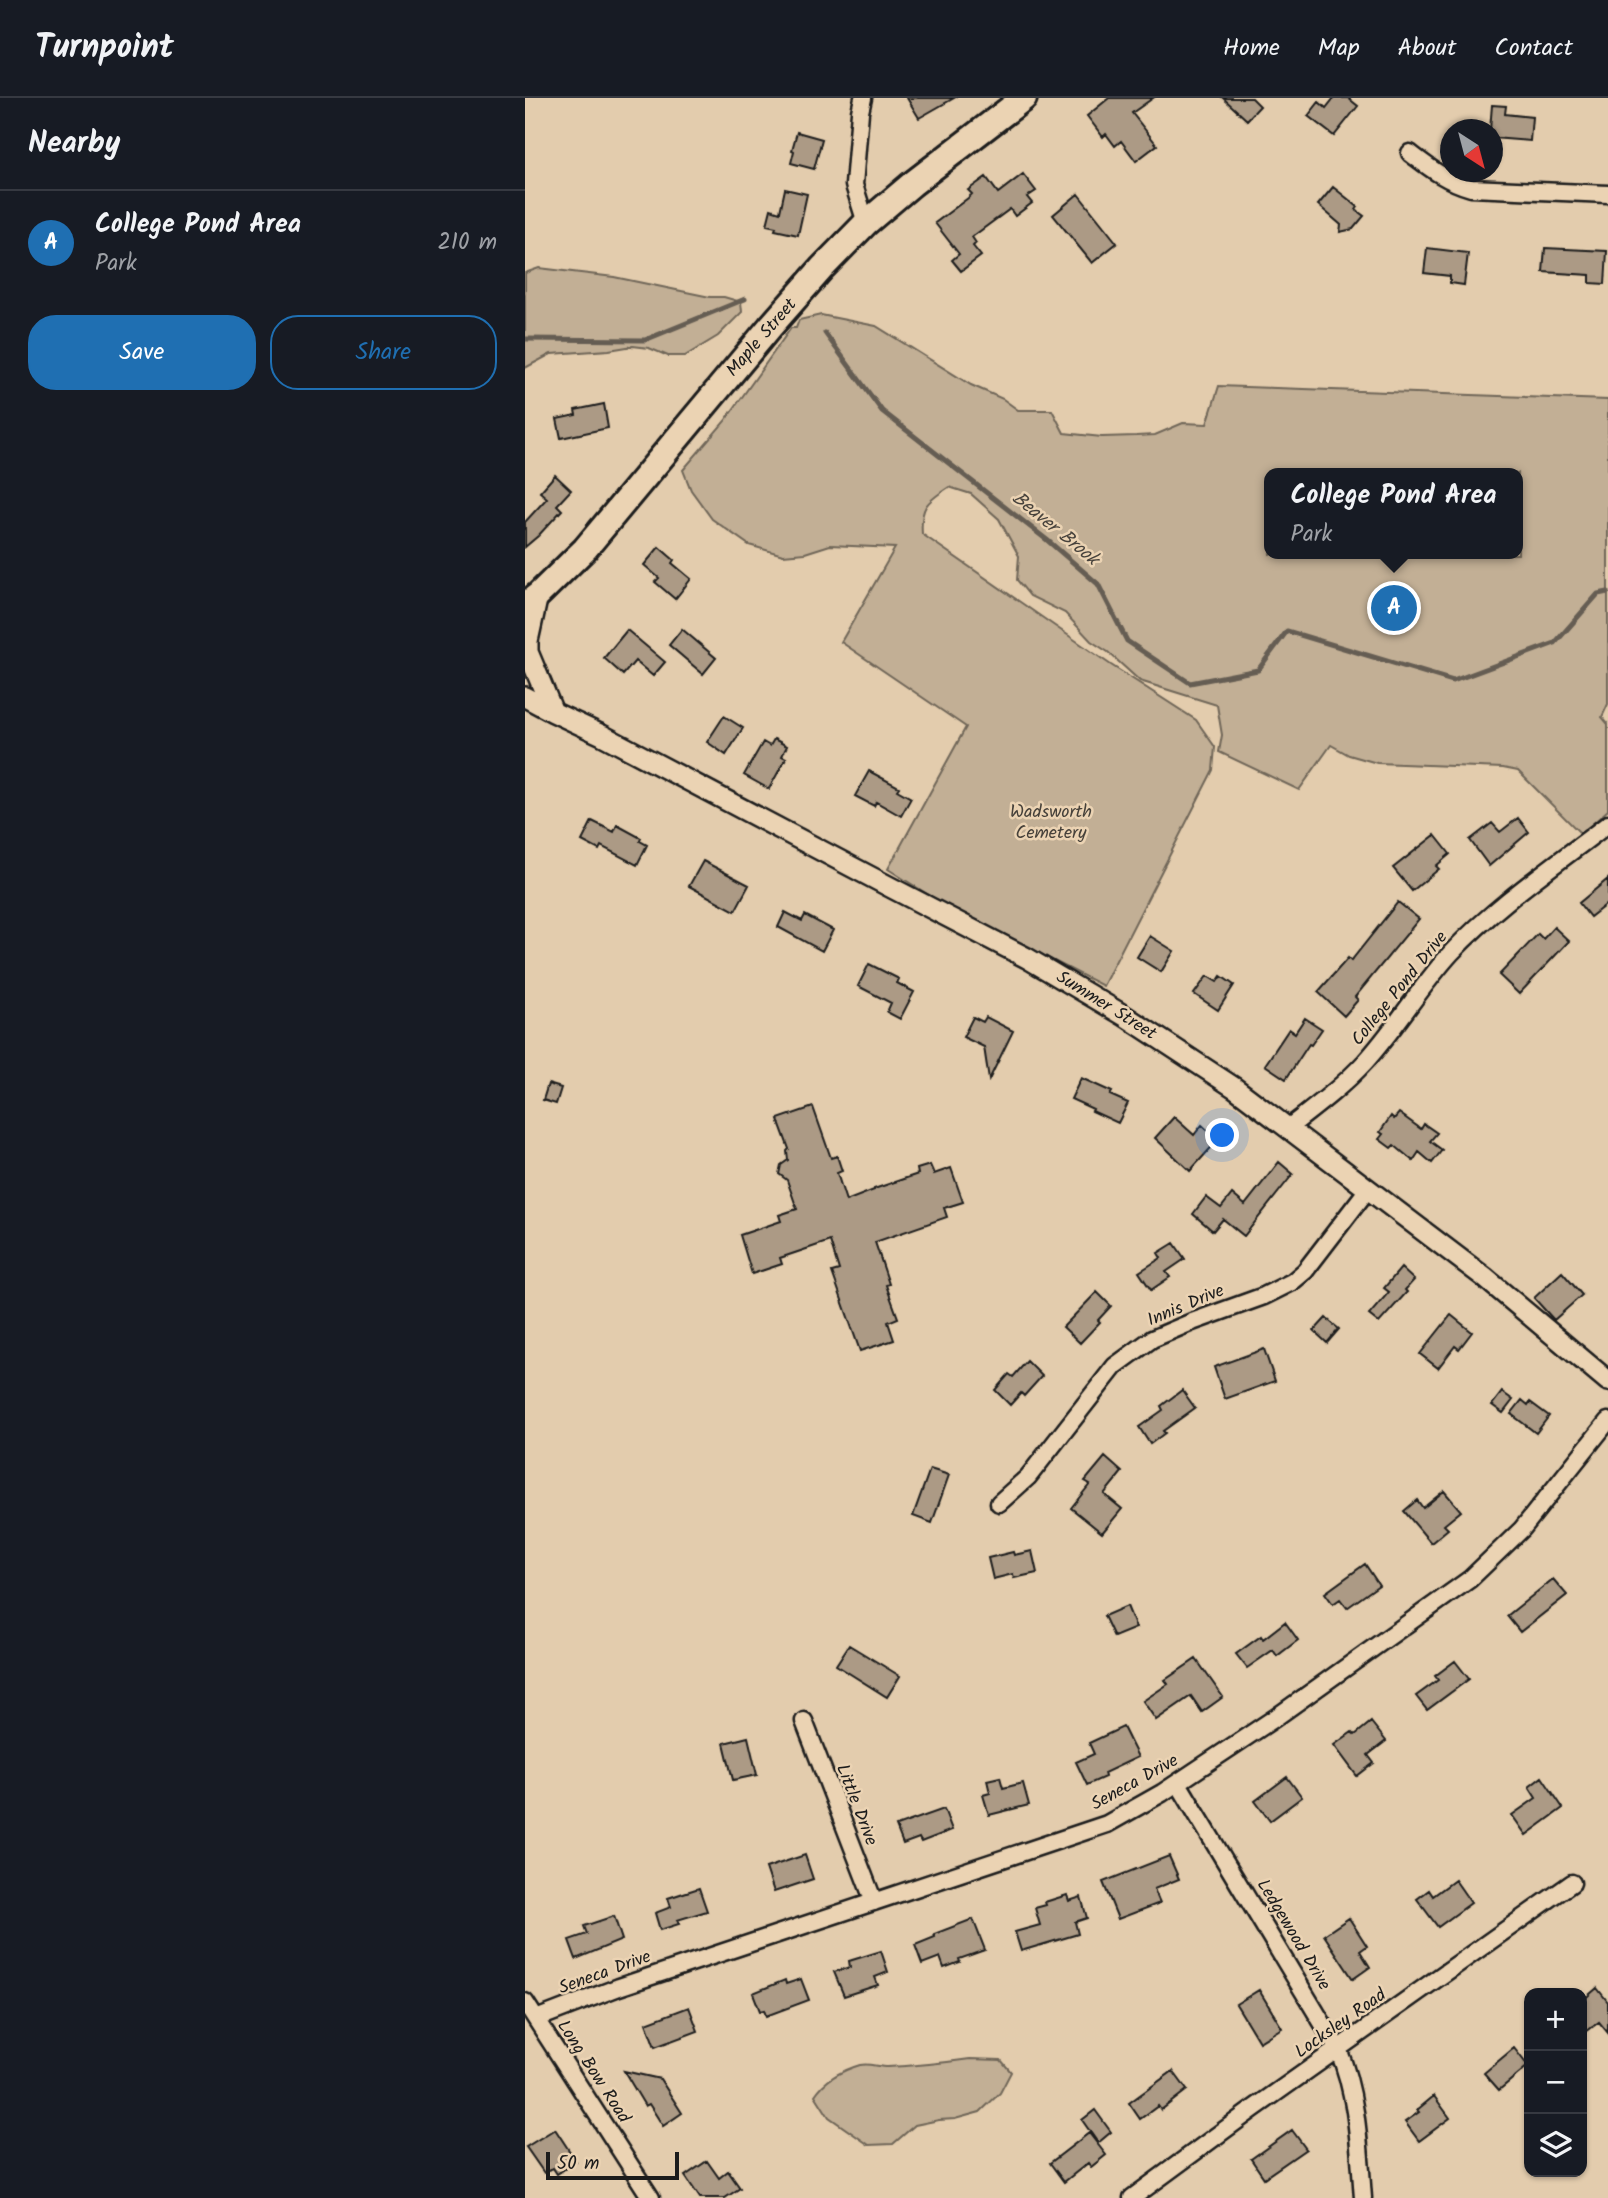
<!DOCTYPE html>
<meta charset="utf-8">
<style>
body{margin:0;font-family:Kalam,sans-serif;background:#20242c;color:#f1f3f6}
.controls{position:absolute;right:21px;bottom:21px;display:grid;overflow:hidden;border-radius:14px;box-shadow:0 2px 5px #0004}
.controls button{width:63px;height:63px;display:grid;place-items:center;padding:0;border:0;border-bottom:2px solid #363941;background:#171b24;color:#f1f3f6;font:35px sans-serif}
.compass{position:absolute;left:915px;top:21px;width:63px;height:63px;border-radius:50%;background:#171b24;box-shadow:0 2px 5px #0004;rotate:144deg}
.scale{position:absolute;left:21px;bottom:18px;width:133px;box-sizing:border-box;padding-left:7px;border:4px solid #1c1c1c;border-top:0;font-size:19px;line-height:24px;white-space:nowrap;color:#1c1c1c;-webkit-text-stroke:5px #ebd3b3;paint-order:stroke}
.you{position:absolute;left:698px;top:1038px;width:24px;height:24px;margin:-18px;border:5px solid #fff;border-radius:50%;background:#1a73e8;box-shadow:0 0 0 10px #1a73e833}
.badge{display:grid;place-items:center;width:46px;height:46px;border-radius:50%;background:#1f6fb2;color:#fff;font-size:23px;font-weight:700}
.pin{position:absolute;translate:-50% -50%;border:4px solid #fff;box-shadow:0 2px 7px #0006}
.popup{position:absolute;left:739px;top:370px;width:259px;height:91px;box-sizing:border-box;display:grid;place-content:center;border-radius:14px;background:#171b24;filter:drop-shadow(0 2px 5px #0005);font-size:23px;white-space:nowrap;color:#9ea1a6}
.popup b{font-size:26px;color:#f1f3f6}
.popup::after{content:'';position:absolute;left:50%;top:100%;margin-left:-14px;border:14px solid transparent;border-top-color:#171b24}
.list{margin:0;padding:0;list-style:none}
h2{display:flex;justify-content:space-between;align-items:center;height:91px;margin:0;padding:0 28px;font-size:30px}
h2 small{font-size:23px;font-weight:400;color:#9ea1a6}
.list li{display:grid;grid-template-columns:46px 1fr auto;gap:21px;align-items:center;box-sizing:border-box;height:105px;padding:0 28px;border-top:2px solid #363941}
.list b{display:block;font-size:26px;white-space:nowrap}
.list p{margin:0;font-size:23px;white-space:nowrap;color:#9ea1a6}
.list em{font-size:23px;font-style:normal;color:#9ea1a6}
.actions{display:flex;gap:14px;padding:21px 28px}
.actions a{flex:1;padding:16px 0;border:2px solid #1f6fb2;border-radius:28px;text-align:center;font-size:24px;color:#1f6fb2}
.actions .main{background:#1f6fb2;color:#fff}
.icon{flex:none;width:38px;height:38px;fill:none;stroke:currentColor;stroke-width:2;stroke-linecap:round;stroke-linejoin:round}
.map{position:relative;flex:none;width:1083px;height:2100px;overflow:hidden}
header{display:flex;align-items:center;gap:42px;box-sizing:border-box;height:98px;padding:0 35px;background:#171b24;border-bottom:2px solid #363941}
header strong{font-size:33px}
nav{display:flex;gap:38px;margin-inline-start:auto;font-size:24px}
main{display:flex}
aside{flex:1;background:#171b24}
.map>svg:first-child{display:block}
</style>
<header>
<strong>Turnpoint</strong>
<nav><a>Home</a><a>Map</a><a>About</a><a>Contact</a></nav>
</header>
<main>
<aside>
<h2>Nearby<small></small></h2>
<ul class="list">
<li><span class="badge">A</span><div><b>College Pond Area</b><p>Park</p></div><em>210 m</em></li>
</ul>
<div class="actions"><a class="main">Save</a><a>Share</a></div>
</aside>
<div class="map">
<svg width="1083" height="2100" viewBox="0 0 1083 2100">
<rect width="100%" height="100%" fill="#e3ccad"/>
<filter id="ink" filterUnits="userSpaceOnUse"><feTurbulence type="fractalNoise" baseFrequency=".0143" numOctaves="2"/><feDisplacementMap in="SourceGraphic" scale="14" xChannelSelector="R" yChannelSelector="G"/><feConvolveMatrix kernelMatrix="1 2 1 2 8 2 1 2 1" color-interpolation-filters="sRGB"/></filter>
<g filter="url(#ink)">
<!-- green -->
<path fill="#c2af95" stroke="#6f6658" stroke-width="2" fill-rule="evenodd" d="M14,170L89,179L185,199H199L216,204L217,214L193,238L160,258H143L124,250L108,248L84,252L26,256L0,270V175Z
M296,217L351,228L446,287L478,301L493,312H527L539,335L577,339L611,338L630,337L658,325L682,326L694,288L1083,302V606L1077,619L1083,626V712L1056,736L993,673L978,670L852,665L824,657L806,647L774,692L694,654L697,637L692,607L615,583L583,554L566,543L540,515L505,498L492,482L494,458L474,421L446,396L424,389C401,404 395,409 397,436L586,567L671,622L690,649L688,672L578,888L418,806L363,771L441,629L316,544L370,450L305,447L280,455L258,457L224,447L187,421L166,392L158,372L200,323L266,230H271L274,222ZM745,375H993V456H745Z
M445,1961L476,1962L486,1974L475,1995L455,2014L430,2021L414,2022L390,2027L368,2046L344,2047L304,2019L290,1997C300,1982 318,1972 335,1967C344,1965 353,1969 362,1969C390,1968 417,1965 445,1961Z"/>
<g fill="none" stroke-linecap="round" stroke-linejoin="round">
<!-- stream -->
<path stroke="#655d52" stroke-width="5" d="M300,235L357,313L522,442L573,486L602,543L665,585L733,572L762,533L928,583L1030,545L1073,496L1083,494
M0,241L120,242L220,201"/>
</g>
<!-- building -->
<path fill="#ac9a85" stroke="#1c1c1c" stroke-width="2" d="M382,0H429L394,20Z
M584,0H628L607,15L632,47L611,63L596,43L590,48L581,36L578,39L562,18Z
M698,0H727L735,8L722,22Z
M809,0H823L833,8L809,38L783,18L794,4L801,10Z
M967,7L981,8L980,16L1007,19L1005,43L968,40V32H965Z
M272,34L297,41L289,71L266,65L269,53L267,52Z
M498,76L511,93L502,99L507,105L490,118L485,111L447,139L451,145L448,148L456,158L436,173L427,162L434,156L410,125L443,100L447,96L443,92L461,79L473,95Z
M808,89L833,109L831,112L839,118L828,131L815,134L816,127L793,107Z
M260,91L282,96L273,137L250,132L251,129L242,127L246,111L255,114Z
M553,96L592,145L567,165L528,117Z
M902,150L943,155L939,187L925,185V178L899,175Z
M1020,150L1082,153L1080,186L1065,185V177L1018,174Z
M79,306L83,330L36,340L32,321L51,317L50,312Z
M30,377L46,392L32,407L37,412L13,438L0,449V424L22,400L15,394Z
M134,449L149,462L147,465L166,481L150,501L130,484L134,480L119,467Z
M157,531L191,560L178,576L144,547Z
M102,532L140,564L128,578L110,563L98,577L79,560Z
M199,618L218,630L201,657L182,644Z
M249,641L262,648L257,658L261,660L244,691L219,677L238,644L245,648Z
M344,673L374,689L372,692L386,700L376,718L351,704L349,708L330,698Z
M993,720L1004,734L964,768L945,742L967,725L975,734Z
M67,723L89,734L92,727L116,740L115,743L122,747L112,767L76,748L74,752L57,743Z
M910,737L925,756L911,768L914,771L887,793L868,770Z
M178,763L224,787L210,813L164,788Z
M1083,781V805L1065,819L1054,805Z
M873,804L894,821L830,899L833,902L819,918L793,894L823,860L826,863Z
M260,814L277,823L280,817L308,832L297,853L253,829Z
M1029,829L1044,843L994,896L974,877L1013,836L1018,841Z
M625,838L649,853L636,874L612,859Z
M344,866L374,881L372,885L389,894L375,921L362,914L366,905L333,888Z
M682,878L692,884L696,878L709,887L693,912L669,896Z
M448,919L458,924L461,919L488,933L464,982L459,949L438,939Z
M780,920L797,931L786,947L784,946L761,981L740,967L764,931L770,935Z
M556,980L587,994L585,997L603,1005L593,1025L567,1013L568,1011L546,1001Z
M23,986L36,990L31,1006L18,1002Z
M288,1009L306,1060L312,1058L317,1073L312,1075L321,1103L349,1092V1091L393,1076L392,1071L405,1067L409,1076L426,1070L438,1104L419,1110L422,1119L350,1144L364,1186L361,1187L373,1220L363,1224L369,1242L335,1253L307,1174L314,1172L305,1143L255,1160L257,1166L227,1176L215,1137L256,1123L254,1117L272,1111L262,1082L254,1076L256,1067L263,1062L262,1053L264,1051L253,1021Z
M874,1015L896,1031L899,1026L912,1035L905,1043L917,1052L907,1065L894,1054L888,1063L869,1047L866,1050L854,1041L858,1036L855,1034L866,1018L869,1021Z
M649,1019L669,1037L677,1027L693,1042L665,1073L630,1040Z
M754,1064L768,1076L719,1138L698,1121L688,1133L668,1116L681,1099L696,1110L707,1096L720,1107Z
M649,1145L660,1161L641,1174L645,1179L626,1192L614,1174L636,1160L633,1155Z
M876,1170L889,1182L880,1192L882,1194L854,1225L844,1217L864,1194L859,1190Z
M1037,1174L1057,1197L1029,1222L1009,1200Z
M572,1194L586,1208L573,1222L575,1224L555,1245L538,1229Z
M926,1217L947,1234L934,1251L930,1248L913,1270L895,1256Z
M801,1220L814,1231L802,1245L789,1233Z
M739,1251L750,1283L700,1301L689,1269Z
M502,1263L517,1278L499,1298L496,1295L485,1307L470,1292L484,1276L488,1279Z
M657,1292L670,1310L638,1333L640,1335L625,1346L614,1329L638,1312L636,1308Z
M977,1294L988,1302L978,1315L967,1307Z
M997,1302L1003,1307L1005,1304L1024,1318L1011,1335L986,1316Z
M580,1359L597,1374L579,1396L597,1411L577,1435L546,1410L565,1386L560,1383Z
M405,1371L424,1377L407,1425L388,1418Z
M919,1393L936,1413L919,1427L923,1431L906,1445L879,1413L892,1402L898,1410Z
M507,1453L512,1475L489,1480L488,1476L468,1481L463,1460L488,1454L489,1457Z
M840,1466L854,1487L822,1510L815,1501L808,1506L800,1495Z
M1028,1481L1042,1497L995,1534L982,1518Z
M602,1508L611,1530L589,1539L579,1518Z
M760,1524L773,1542L752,1558L748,1552L722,1570L711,1556L736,1538L738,1541Z
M324,1547L375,1578L362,1599L311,1567Z
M671,1561L698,1599L677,1614L666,1598L631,1622L618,1603L643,1586L640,1582Z
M930,1563L944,1581L902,1612L891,1598L913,1582L910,1578Z
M846,1624L861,1643L843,1657L849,1665L832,1678L809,1647L827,1634L830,1637Z
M598,1629L613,1659L579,1675L580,1679L562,1687L551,1664L569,1656L564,1645Z
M223,1639L232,1677L208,1682L199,1645Z
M475,1679L478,1690L498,1685L504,1707L464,1717L458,1697L465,1695L462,1682Z
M762,1679L777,1699L745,1723L730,1703Z
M1017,1679L1038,1710L1001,1737L987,1717L1011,1700L1004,1689Z
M419,1711L427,1732L396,1744L394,1740L378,1746L371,1728Z
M280,1757L288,1781L249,1794L241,1770Z
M644,1758L654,1781L629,1791L635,1805L593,1821L578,1784Z
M930,1782L946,1805L913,1829L892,1801L904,1792L908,1798Z
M174,1790L182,1813L152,1822L154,1826L135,1832L130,1815L146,1809L143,1800Z
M542,1797L544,1803L556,1799L562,1820L550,1824L553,1836L496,1853L490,1834L515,1827L510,1810L521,1807L520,1804Z
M89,1818L97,1842L51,1861L44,1842L62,1836L59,1828Z
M824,1820L842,1848L835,1853L845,1869L828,1881L799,1837Z
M448,1821L460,1852L434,1861L435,1864L419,1870L415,1859L397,1866L390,1847L410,1839L409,1836Z
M356,1853L363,1874L350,1879L353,1887L319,1898L309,1874L325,1869L324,1863Z
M276,1881L284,1902L241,1918L239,1912L235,1913L228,1895L260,1882L261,1886Z
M1072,1890L1083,1904V1935L1074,1924L1057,1937V1903Z
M734,1892L757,1930L734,1944L711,1906Z
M164,1909L173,1933L130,1949L121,1925Z
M989,1950L1003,1968L974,1992L959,1975Z
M99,1973L135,1981L157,2015L138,2028L124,2006L120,2008Z
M648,1973L662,1992L636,2012L633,2008L615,2021L604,2005Z
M909,1998L925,2020L894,2043L880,2024L894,2014L892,2012Z
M570,2012L586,2034L573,2045L557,2022Z
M30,2031L51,2063L32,2076L28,2070L19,2075L1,2049Z
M767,2032L781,2051L739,2080L726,2061Z
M564,2035L581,2057L566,2069L563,2065L539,2084L525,2065Z
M182,2063L194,2080L203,2073L215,2090L200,2100H175L160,2078Z"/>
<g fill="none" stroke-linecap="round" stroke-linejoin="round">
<defs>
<path id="minor" d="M338,0L335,14L329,87L341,125
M885,55C905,70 921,83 946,90L1083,96
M763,1030C790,1009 817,989 840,964C871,930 895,889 926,855C972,806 1030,767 1083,726
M474,1405L503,1379L590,1268L627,1241L667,1224L739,1198L767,1184L780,1173L843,1091
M279,1623L349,1804
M653,1685L813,1951C833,1998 834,2050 838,2100
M0,1904L126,2100
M11,1921L94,1889L582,1726L637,1695L750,1620L945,1481L997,1431L1083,1323
M607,2100L728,2011L1047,1785"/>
<path id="tertiary" d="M13,497L3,543V554L28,614
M0,599L28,614L77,637L367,790L502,860L600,918L710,990L843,1091L959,1179L1083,1283"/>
<path id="primary" d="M0,507L13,497L60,451L245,229L297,170L341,125L387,86L499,0"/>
</defs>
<!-- minor casing -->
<use href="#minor" stroke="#1c1c1c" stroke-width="21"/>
<!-- tertiary casing -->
<use href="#tertiary" stroke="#1c1c1c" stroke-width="24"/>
<!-- primary casing -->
<use href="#primary" stroke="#1c1c1c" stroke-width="30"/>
<!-- minor -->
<use href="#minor" stroke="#ebd3b3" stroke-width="16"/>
<!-- tertiary -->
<use href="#tertiary" stroke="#ebd3b3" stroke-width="19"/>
<!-- primary -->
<use href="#primary" stroke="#ebd3b3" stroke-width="24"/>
</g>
</g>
<g text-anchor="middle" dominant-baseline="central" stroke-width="5" stroke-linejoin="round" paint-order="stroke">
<!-- street labels -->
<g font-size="18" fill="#1c1c1c" stroke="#ebd3b3">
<text transform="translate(237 240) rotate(-49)">Maple Street</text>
<text transform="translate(875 891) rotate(-51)">College Pond Drive</text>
<text transform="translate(581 908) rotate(32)">Summer Street</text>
<text transform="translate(661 1208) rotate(-23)">Innis Drive</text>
<text transform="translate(610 1685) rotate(-29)">Seneca Drive</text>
<text transform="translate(331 1707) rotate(69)">Little Drive</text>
<text transform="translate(768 1837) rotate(59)">Ledgewood Drive</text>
<text transform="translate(80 1875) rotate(-20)">Seneca Drive</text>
<text transform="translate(816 1926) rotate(-35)">Locksley Road</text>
<text transform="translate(68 1974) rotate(57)">Long Bow Road</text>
</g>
<!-- park labels -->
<g font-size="18" fill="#46413a" stroke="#ebd3b3">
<text x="526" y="714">Wadsworth<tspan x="526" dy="21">Cemetery</tspan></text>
</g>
<!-- water labels -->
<g font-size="19" font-style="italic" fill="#47423c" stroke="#ebd3b3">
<text transform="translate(530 431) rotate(39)">Beaver Brook</text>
</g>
</g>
</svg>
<div class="controls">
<button>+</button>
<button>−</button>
<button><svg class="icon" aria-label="layers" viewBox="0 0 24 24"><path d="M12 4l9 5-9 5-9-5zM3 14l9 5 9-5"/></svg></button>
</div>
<svg class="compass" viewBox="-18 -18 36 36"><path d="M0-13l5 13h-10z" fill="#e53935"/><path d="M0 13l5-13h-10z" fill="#9ea1a6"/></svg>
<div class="scale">50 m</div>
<div class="you"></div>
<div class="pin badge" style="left:869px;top:510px">A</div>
<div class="popup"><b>College Pond Area</b>Park</div>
</div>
</main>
